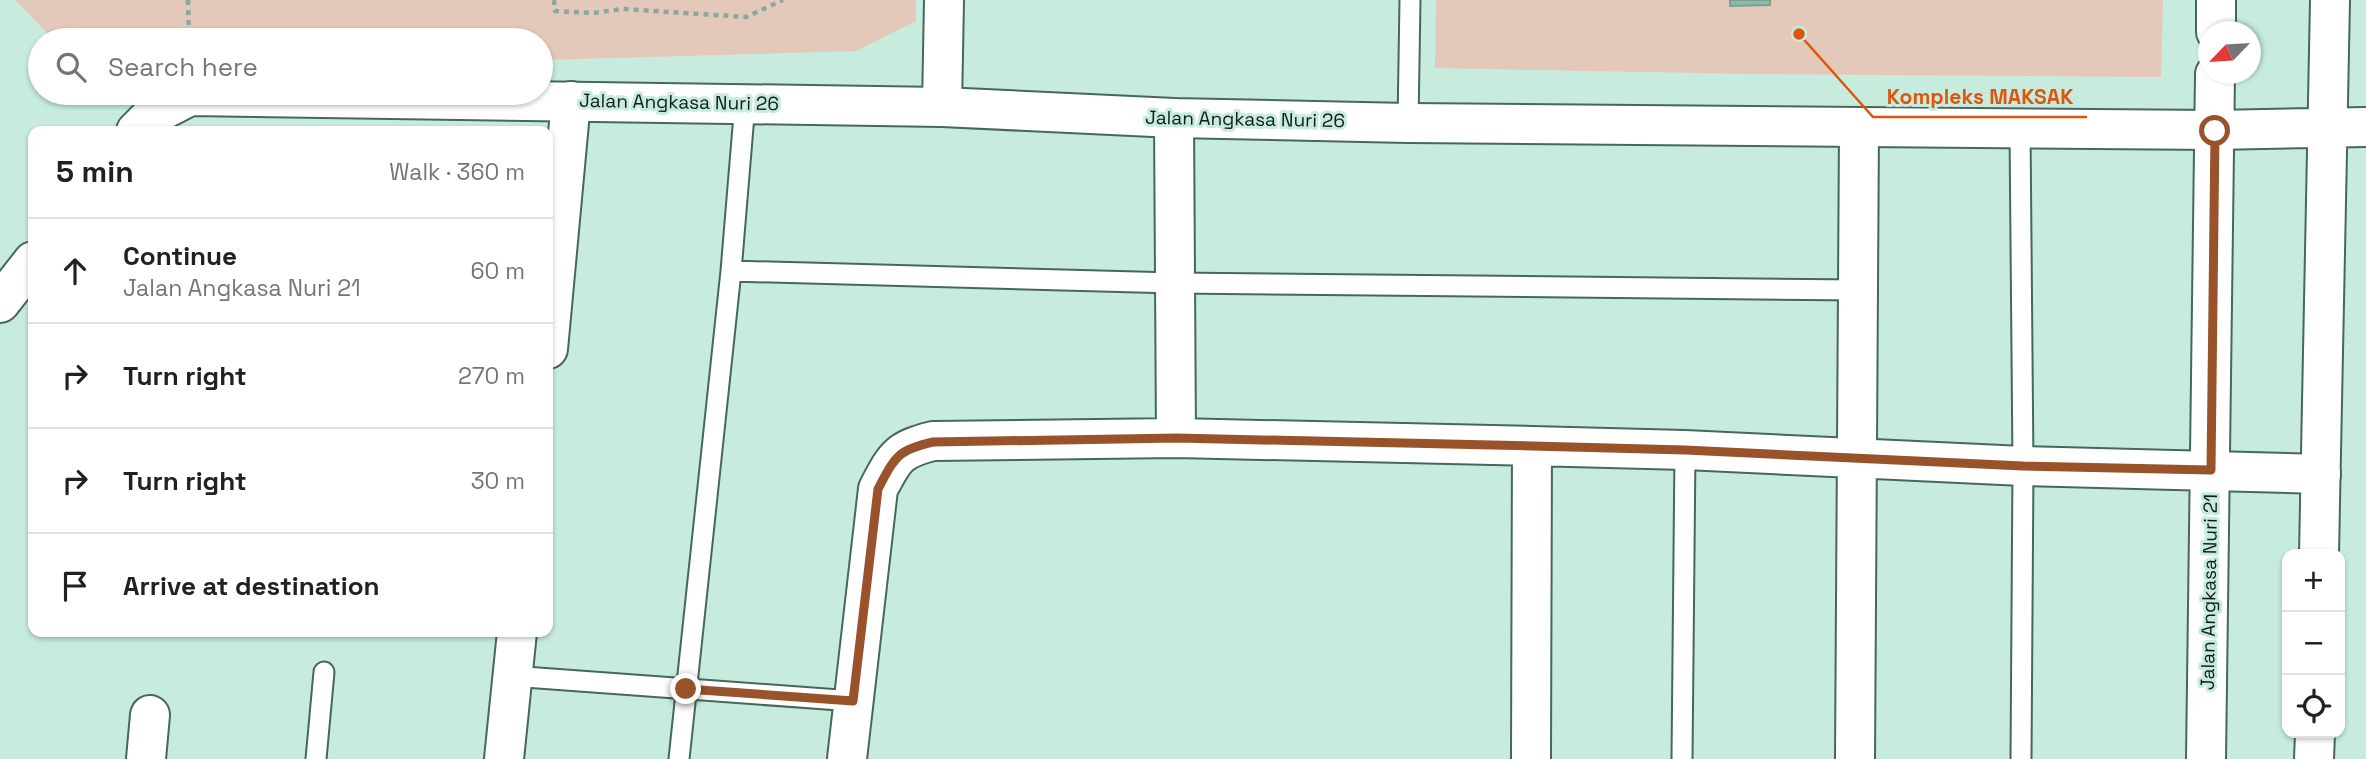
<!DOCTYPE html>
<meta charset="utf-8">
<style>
body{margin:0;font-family:"Space Grotesk",sans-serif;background:#f2f2f2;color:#202124}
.controls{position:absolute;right:21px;bottom:21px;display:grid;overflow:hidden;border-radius:14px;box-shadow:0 2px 5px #0004}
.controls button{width:63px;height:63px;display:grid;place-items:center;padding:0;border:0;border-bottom:2px solid #e0e0e0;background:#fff;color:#202124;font:35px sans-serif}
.compass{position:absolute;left:2198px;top:21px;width:63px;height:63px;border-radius:50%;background:#fff;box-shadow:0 2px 5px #0004;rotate:245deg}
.stop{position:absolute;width:21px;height:21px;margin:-16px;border:5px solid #99532a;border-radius:50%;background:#fff}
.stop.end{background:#99532a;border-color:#fff;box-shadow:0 2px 7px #0008}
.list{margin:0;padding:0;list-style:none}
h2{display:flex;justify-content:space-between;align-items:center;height:91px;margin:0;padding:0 28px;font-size:30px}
h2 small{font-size:23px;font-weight:400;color:#757577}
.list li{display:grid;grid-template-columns:46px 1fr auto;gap:21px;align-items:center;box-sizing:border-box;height:105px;padding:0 28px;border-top:2px solid #e0e0e0}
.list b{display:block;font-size:26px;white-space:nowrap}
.list p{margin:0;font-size:23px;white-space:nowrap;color:#757577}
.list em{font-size:23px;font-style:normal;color:#757577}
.icon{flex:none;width:38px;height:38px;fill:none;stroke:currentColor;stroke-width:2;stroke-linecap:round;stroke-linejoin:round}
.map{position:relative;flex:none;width:2366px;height:759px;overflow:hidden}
.search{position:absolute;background:#fff;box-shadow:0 2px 5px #0004;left:28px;top:28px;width:525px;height:77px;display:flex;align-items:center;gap:18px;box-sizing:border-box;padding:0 24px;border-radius:38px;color:#757577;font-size:26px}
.panel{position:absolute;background:#fff;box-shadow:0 2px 5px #0004;left:28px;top:126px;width:525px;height:511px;border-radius:14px}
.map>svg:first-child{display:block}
</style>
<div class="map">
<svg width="2366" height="759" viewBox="0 0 2366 759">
<rect width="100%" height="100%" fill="#c7ecde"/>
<!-- green -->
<path fill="#e4c8b9" d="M15,0H916V21L856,51L541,60V40H54Z
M1436,0H2163L2161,77L1751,74L1435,68Z"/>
<!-- building -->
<path fill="#87bca9" stroke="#7ea194" stroke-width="2" d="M1730,0H1770V5L1730,6Z"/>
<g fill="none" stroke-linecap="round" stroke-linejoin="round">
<defs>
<path id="lane" d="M1408,123L1410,0
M2020,129L2023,466L2021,759
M731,271L1175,283L1858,290
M511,676L853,701
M316,759L324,672
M679,759L731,271L745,103
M1682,759L1685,450"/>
<path id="street" d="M2216,32V0
M942,107L944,0
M1174,118L1176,438
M548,349L571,101
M146,759L150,715
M504,759L517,632
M847,759L878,489C895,457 897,450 933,441L1176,438L1532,446L1685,450L2023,466L2321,474
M1531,759L1532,446
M1855,759L1859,129
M2206,759L2215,74"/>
<path id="secondary" d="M136,131L151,116L190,96L942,107L1174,118L1408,123L2215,130L2366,127
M0,303L33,261
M2319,554L2330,0
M2314,759L2315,733"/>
</defs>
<!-- lane casing -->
<use href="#lane" stroke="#46675c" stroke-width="23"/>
<!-- street casing -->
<use href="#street" stroke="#46675c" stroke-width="42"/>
<!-- secondary casing -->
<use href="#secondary" stroke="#46675c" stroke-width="42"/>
<!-- path -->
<path stroke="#8aa89d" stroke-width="4.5" stroke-dasharray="5 5" stroke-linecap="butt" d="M188,0L189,40
M554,0L555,11L593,13L623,9L746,17L783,0"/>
<!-- lane -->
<use href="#lane" stroke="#fff" stroke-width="19"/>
<!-- street -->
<use href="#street" stroke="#fff" stroke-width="38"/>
<!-- secondary -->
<use href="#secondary" stroke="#fff" stroke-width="38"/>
</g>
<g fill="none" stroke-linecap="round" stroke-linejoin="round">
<!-- route -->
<path stroke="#99532a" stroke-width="9" d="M686,689L853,701L878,489C895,457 897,450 933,442L1177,438L1532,446L1685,450L2023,466L2211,470L2215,131"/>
</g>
<g text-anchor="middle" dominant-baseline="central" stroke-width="6" stroke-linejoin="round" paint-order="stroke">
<!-- street labels -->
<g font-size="19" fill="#101e19" stroke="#c7ecde">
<text transform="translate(679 102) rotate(1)">Jalan Angkasa Nuri 26</text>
<text transform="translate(1245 119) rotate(1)">Jalan Angkasa Nuri 26</text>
<text transform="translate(2209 592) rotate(-89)">Jalan Angkasa Nuri 21</text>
</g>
</g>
<!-- callouts -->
<path fill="none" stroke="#dd560d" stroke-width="2.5" d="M1799 34L1873 117H2087"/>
<circle fill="#dd560d" stroke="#c7ecde" stroke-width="2.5" cx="1799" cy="34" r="7"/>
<g font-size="21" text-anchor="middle" font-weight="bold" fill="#dd560d" stroke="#c7ecde" stroke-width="6" stroke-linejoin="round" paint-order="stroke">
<text x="1980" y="104">Kompleks MAKSAK</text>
</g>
</svg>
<div class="controls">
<button>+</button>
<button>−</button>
<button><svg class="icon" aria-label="locate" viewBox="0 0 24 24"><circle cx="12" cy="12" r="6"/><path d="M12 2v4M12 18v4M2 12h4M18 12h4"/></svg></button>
</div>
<svg class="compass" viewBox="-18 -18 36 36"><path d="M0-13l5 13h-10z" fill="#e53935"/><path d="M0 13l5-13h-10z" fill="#757577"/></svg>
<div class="stop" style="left:2215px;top:131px"></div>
<div class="stop end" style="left:686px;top:689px"></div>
<div class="search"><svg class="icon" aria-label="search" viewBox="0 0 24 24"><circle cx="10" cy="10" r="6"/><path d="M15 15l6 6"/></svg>Search here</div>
<section class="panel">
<h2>5 min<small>Walk · 360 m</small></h2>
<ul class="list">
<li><svg class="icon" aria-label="ahead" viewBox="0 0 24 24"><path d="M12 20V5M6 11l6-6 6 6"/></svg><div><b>Continue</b><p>Jalan Angkasa Nuri 21</p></div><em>60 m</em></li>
<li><svg class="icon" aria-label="right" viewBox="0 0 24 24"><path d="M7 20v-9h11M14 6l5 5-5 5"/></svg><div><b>Turn right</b></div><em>270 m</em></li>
<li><svg class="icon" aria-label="right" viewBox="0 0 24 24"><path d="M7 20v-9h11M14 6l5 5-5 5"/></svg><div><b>Turn right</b></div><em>30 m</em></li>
<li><svg class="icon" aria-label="arrive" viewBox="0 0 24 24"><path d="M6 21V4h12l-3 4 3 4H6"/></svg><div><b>Arrive at destination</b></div></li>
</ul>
</section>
</div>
